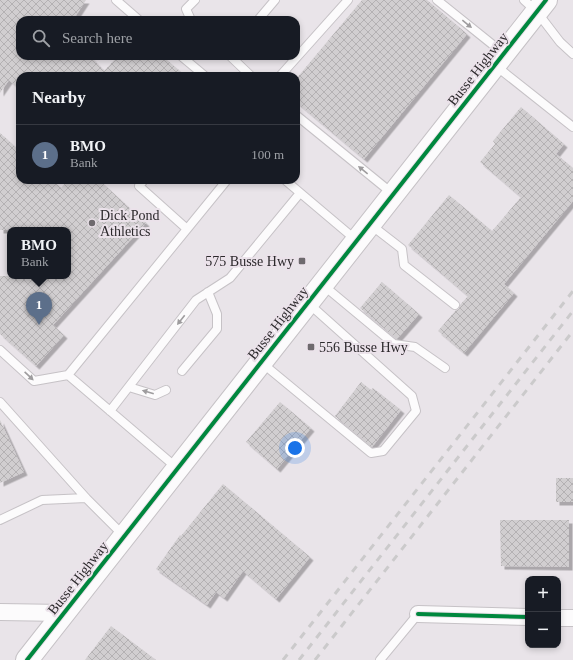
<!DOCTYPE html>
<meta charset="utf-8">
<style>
body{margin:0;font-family:"Times New Roman",serif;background:#242831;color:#f1f3f6}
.controls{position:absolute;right:12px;bottom:12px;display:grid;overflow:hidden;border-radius:8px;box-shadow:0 2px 6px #0003}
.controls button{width:36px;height:36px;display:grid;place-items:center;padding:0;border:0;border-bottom:1px solid #363941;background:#171b24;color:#f1f3f6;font:20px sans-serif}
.you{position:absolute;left:295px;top:448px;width:14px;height:14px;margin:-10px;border:3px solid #fff;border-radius:50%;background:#1a73e8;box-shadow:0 0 0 6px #1a73e833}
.badge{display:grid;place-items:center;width:26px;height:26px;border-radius:50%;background:#b45309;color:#fff;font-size:13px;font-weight:700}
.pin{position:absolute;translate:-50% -33px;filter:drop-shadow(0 1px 2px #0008)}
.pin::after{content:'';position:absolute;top:21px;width:14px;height:12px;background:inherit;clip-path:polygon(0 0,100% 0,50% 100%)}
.popup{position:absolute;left:7px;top:227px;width:64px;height:52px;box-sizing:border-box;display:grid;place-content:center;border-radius:8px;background:#171b24;filter:drop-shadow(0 1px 3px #0005);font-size:13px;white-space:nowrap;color:#9ea1a6}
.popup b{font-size:15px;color:#f1f3f6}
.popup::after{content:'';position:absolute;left:50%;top:100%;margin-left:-8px;border:8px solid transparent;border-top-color:#171b24}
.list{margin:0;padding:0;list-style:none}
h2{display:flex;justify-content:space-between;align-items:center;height:52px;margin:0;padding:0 16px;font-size:17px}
h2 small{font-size:13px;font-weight:400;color:#9ea1a6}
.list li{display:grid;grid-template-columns:26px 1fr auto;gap:12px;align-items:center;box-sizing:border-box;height:60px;padding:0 16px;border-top:1px solid #363941}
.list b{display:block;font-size:15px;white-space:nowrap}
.list p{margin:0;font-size:13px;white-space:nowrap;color:#9ea1a6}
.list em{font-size:13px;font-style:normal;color:#9ea1a6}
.icon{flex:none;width:22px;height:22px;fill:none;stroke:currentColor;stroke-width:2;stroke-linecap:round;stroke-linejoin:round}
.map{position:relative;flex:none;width:573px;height:660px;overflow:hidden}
.search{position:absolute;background:#171b24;box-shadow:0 2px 6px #0003;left:16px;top:16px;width:284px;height:44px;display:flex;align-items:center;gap:10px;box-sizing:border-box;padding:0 14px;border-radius:12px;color:#9ea1a6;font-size:15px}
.panel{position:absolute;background:#171b24;box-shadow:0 2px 6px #0003;left:16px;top:72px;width:284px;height:112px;border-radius:12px}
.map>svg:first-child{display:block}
</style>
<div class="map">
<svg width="573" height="660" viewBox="0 0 573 660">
<defs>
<pattern id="building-cross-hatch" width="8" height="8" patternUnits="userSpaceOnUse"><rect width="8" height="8" fill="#d1ced0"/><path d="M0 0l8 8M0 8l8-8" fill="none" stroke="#b4b1b3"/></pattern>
<filter id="shadow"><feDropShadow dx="3.5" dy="3.5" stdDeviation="0" flood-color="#0004"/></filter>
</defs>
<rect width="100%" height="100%" fill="#e9e4e9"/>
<!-- building -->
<path fill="url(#building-cross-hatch)" filter="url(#shadow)" d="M0,0H86L73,20H20V56H90L104,71L118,56H162L186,76H20V90L9,80L0,93Z
M362,0H427L467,34L364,159L296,102V79Z
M521,107L564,144L556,154L573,168V201L504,284L514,293L464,353L438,331L456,310L459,309L460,305L468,296L408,245L449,195L492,231L521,197L480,162L495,144L493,141Z
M0,133L20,151V180H52L61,188L68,180H99L146,223L53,325L64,335L36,366L0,334V276H68V230H0Z
M382,282L419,314L397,339L360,308Z
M361,382L371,390L373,388L401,410L372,447L335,416Z
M280,402L311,428L277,469L246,442Z
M0,420L24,472L0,483Z
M556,478H573V502H556Z
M223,484L310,557L276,599L243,571L224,598L216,592L207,605L156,569L180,535L181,536Z
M500,520H569V567L501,566Z
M111,626L156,660H85Z"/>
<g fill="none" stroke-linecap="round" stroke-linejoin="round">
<defs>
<path id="service" d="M116,0L139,20
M437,0L503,53
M524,0L537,12L560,42L573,54
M191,20L186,9L195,0
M258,20L275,0
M181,56L205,76
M230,56L251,76
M496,66L573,127
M280,76L348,0
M296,115L393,194
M144,180L139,186L187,229
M285,180L356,240
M371,225L402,249L404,265L455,305
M323,285L394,344L415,347L445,368
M0,350L34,381L68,375L227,180
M262,363L371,453L383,451L416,411L412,396L308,303
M182,371L217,329V314L208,292
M68,375L177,468
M129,387L155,395L166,390
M0,402L86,498L124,536
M110,411L196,300L230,278L300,193
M0,520L42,500L86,498
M380,660L418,614"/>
<path id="minor" d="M0,612L64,613
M418,614L528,617
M558,618H573"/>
<path id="secondary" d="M27,660L546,0"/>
</defs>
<!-- service casing -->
<use href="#service" stroke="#c6c2c6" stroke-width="10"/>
<!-- minor casing -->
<use href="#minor" stroke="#c6c2c6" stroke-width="18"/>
<!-- secondary casing -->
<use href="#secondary" stroke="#c6c2c6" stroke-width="24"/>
<!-- service -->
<use href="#service" stroke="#fcfbfc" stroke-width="8"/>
<!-- minor -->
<use href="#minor" stroke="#fcfbfc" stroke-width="16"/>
<!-- secondary -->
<use href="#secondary" stroke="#fcfbfc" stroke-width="22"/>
<!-- rail -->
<path stroke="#cbcacb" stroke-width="3" stroke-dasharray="7 7" stroke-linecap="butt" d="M283,660L573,291
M299,660L573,311
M315,660L573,331"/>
<defs>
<path id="cycleway" d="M418,614L528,617
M27,660L546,0"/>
</defs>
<!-- cycleway casing -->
<use href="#cycleway" stroke="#ebe2ea" stroke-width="6"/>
<!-- cycleway -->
<use href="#cycleway" stroke="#00873e" stroke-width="4"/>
</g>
<!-- one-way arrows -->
<defs><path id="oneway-solid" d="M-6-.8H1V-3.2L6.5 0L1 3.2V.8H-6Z"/></defs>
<g fill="#9e9c9e">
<use href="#oneway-solid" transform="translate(467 24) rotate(39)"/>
<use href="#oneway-solid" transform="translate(363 170) rotate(-141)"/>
<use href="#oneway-solid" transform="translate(181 320) rotate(128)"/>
<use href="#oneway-solid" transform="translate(29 376) rotate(43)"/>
<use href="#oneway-solid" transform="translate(148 392) rotate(-164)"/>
</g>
<!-- markers -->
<g fill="#6e6a6e" stroke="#ebe2ea" stroke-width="1.5">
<circle cx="92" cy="223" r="4"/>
<rect x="298" y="257" width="8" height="8" rx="2"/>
<rect x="307" y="343" width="8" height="8" rx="2"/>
</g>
<g text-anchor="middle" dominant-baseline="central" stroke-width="4" stroke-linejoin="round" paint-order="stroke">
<!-- street labels -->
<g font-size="14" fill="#2c292c" stroke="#ebe2ea">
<text transform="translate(478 69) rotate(-52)">Busse Highway</text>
<text transform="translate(278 323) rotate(-52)">Busse Highway</text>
<text transform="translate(78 578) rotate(-52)">Busse Highway</text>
</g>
<!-- poi labels -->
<g font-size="14" fill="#2c292c" stroke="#ebe2ea" text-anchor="start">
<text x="100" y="215">Dick Pond<tspan x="100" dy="16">Athletics</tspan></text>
<text x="294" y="261" text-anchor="end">575 Busse Hwy</text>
<text x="319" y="347">556 Busse Hwy</text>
</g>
</g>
</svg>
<div class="controls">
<button>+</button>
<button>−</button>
</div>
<div class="you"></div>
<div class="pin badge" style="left:39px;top:325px;background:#5c6f8a">1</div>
<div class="popup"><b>BMO</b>Bank</div>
<div class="search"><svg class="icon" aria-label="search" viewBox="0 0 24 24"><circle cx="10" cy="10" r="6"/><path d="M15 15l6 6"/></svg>Search here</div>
<section class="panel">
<h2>Nearby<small></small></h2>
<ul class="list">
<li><span class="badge" style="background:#5c6f8a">1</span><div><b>BMO</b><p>Bank</p></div><em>100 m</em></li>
</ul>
</section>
</div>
